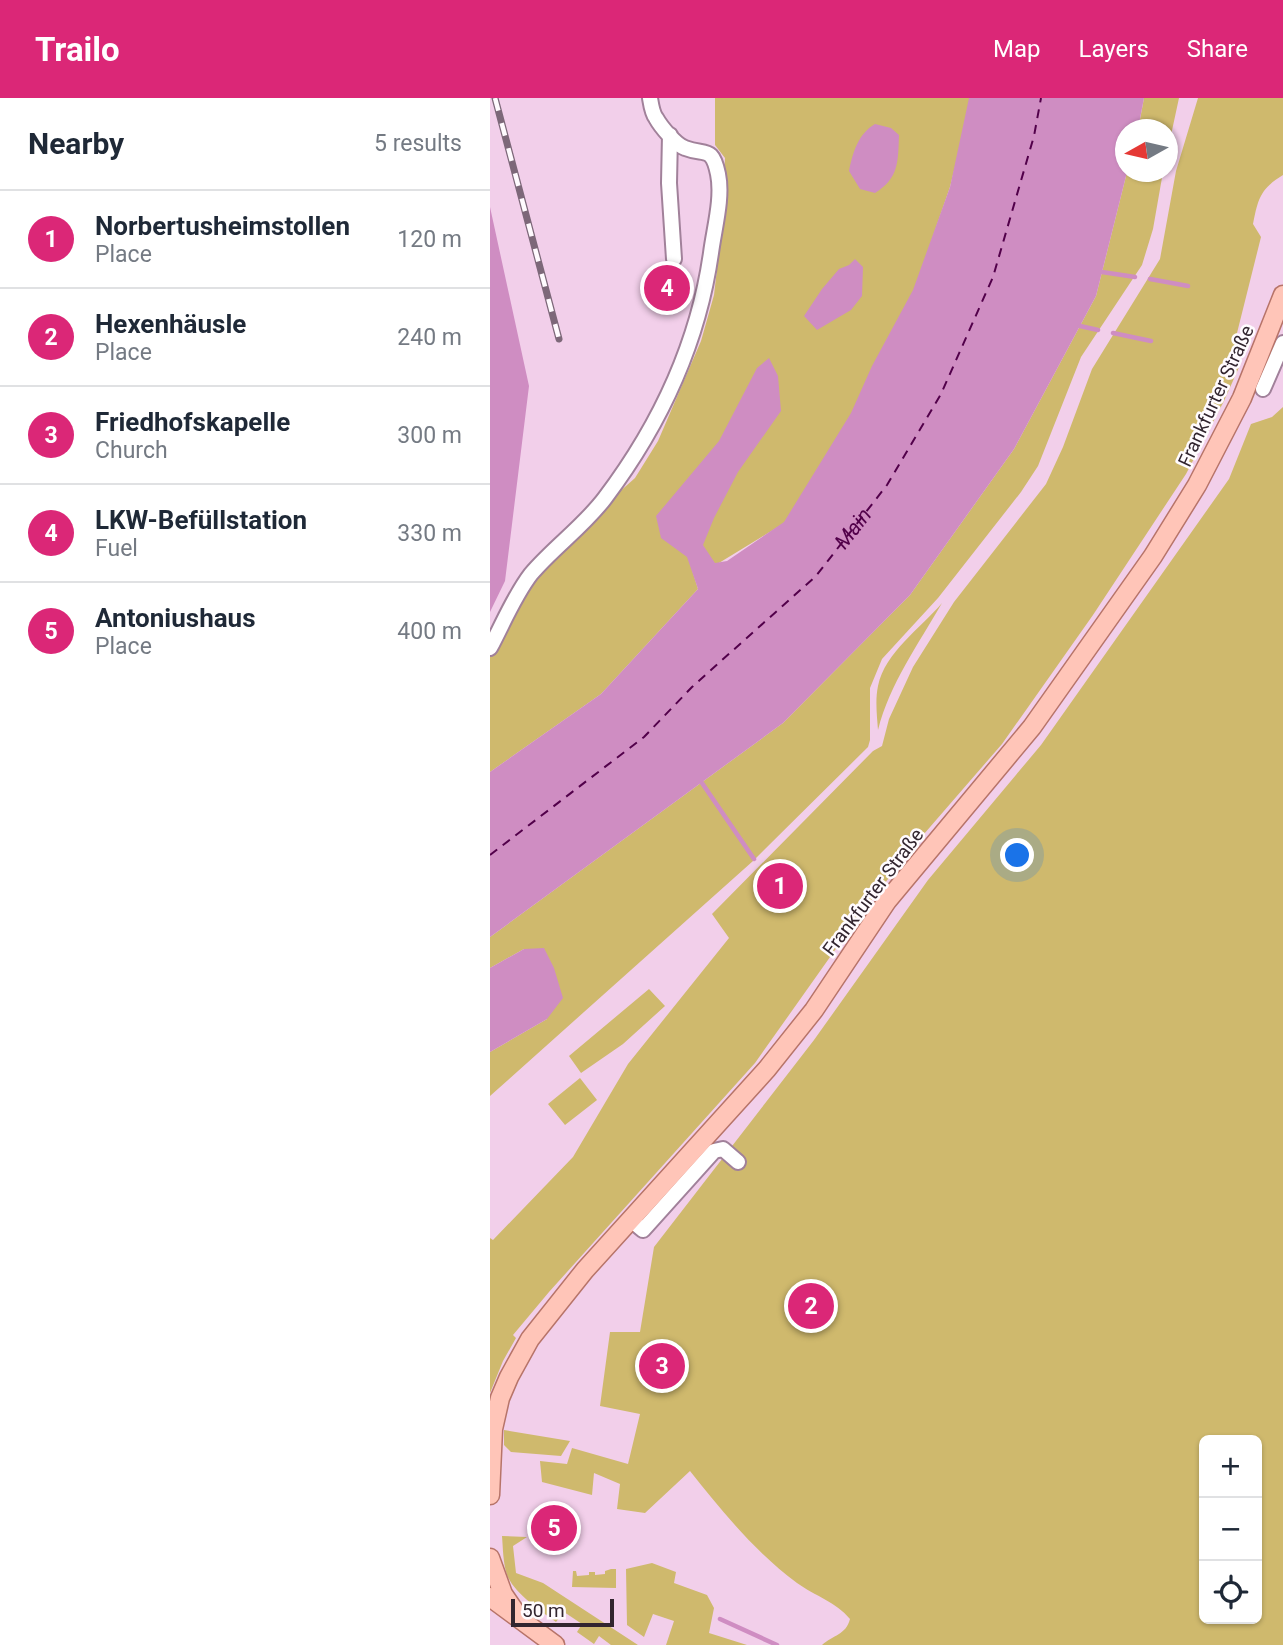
<!DOCTYPE html>
<meta charset="utf-8">
<style>
body{margin:0;font-family:Roboto,sans-serif;background:#f6f6f7;color:#1f2937}
.controls{position:absolute;right:21px;bottom:21px;display:grid;overflow:hidden;border-radius:10px;box-shadow:0 2px 5px #0004}
.controls button{width:63px;height:63px;display:grid;place-items:center;padding:0;border:0;border-bottom:2px solid #e0e1e3;background:#fff;color:#1f2937;font:35px sans-serif}
.compass{position:absolute;left:625px;top:21px;width:63px;height:63px;border-radius:50%;background:#fff;box-shadow:0 2px 5px #0004;rotate:262deg}
.scale{position:absolute;left:21px;bottom:18px;width:103px;box-sizing:border-box;padding-left:7px;border:4px solid #32252f;border-top:0;font-size:19px;line-height:24px;white-space:nowrap;color:#32252f;-webkit-text-stroke:5px #fffbfe;paint-order:stroke}
.you{position:absolute;left:528px;top:758px;width:24px;height:24px;margin:-18px;border:5px solid #fff;border-radius:50%;background:#1a73e8;box-shadow:0 0 0 10px #1a73e833}
.badge{display:grid;place-items:center;width:46px;height:46px;border-radius:50%;background:#db2777;color:#fff;font-size:23px;font-weight:700}
.pin{position:absolute;translate:-50% -50%;border:4px solid #fff;box-shadow:0 2px 7px #0006}
.list{margin:0;padding:0;list-style:none}
h2{display:flex;justify-content:space-between;align-items:center;height:91px;margin:0;padding:0 28px;font-size:30px}
h2 small{font-size:23px;font-weight:400;color:#747a83}
.list li{display:grid;grid-template-columns:46px 1fr auto;gap:21px;align-items:center;box-sizing:border-box;height:98px;padding:0 28px;border-top:2px solid #e0e1e3}
.list b{display:block;font-size:26px;white-space:nowrap}
.list p{margin:0;font-size:23px;white-space:nowrap;color:#747a83}
.list em{font-size:23px;font-style:normal;color:#747a83}
.icon{flex:none;width:38px;height:38px;fill:none;stroke:currentColor;stroke-width:2;stroke-linecap:round;stroke-linejoin:round}
.map{position:relative;flex:none;width:793px;height:1547px;overflow:hidden}
header{display:flex;align-items:center;gap:42px;box-sizing:border-box;height:98px;padding:0 35px;background:#db2777;color:#fff}
header strong{font-size:33px}
nav{display:flex;gap:38px;margin-inline-start:auto;font-size:24px}
main{display:flex}
aside{flex:1;background:#fff}
.map>svg:first-child{display:block}
</style>
<header>
<strong>Trailo</strong>
<nav><a>Map</a><a>Layers</a><a>Share</a></nav>
</header>
<main>
<aside>
<h2>Nearby<small>5 results</small></h2>
<ul class="list">
<li><span class="badge">1</span><div><b>Norbertusheimstollen</b><p>Place</p></div><em>120 m</em></li>
<li><span class="badge">2</span><div><b>Hexenhäusle</b><p>Place</p></div><em>240 m</em></li>
<li><span class="badge">3</span><div><b>Friedhofskapelle</b><p>Church</p></div><em>300 m</em></li>
<li><span class="badge">4</span><div><b>LKW-Befüllstation</b><p>Fuel</p></div><em>330 m</em></li>
<li><span class="badge">5</span><div><b>Antoniushaus</b><p>Place</p></div><em>400 m</em></li>
</ul>
</aside>
<div class="map">
<svg width="793" height="1547" viewBox="0 0 793 1547">
<rect width="100%" height="100%" fill="#f2cfea"/>
<!-- green -->
<path fill="#cfb96d" fill-rule="evenodd" d="M225,0H482L460,89L424,193L363,316L296,424L224,468L198,459L208,491L111,596L0,674V555L39,487L118,404L145,380L168,343L211,243L224,197L231,136L235,60L225,47Z
M654,0H689L678,51V32H648Z
M708,0H793V77C770,91 768,101 763,126L771,139L747,235L750,267L734,303L696,376L603,517L512,646L421,751L362,828L265,965L59,1194L23,1237L26,1240L13,1263L0,1295V1140L3,1142L83,1059L138,966L239,840L222,816L383,653L392,648L399,621L423,569L464,504L556,386L573,349L602,271L670,161L686,73Z
M637,74H673L663,131L652,167L591,259L548,368L531,394L448,500L392,561L380,590V642L378,649L263,763L0,998V954L57,921L34,851L0,870V839L293,625L420,497L524,351L606,198Z
M793,309V1547H332C343,1537 356,1537 360,1521C346,1504 325,1498 307,1485C265,1454 232,1413 200,1373L155,1415L127,1411L130,1386L104,1375L102,1397L52,1384L50,1363L77,1366L82,1350L138,1366L150,1316L110,1308L120,1234H150L164,1149L324,942L438,782L551,647L739,381L761,326L782,319ZM714,1342H767V1521H714Z
M452,505C428,547 400,585 388,632C387,618 385,602 388,588C395,554 431,530 452,505Z
M159,891L175,908L133,946L91,975L79,958Z
M90,980L107,1002L75,1027L58,1006Z
M14,1332L80,1343L71,1358L21,1354L14,1347Z
M12,1438L37,1439L23,1448L26,1475L53,1485L148,1547H121L109,1538L104,1546L87,1534L92,1526L74,1514L66,1524C50,1512 25,1496 17,1477C13,1465 13,1450 12,1438Z
M162,1465L186,1474L184,1485L217,1497L224,1510L219,1535L257,1547H176L184,1523L163,1516L154,1539L137,1527L136,1471Z
M121,1471H126V1490L82,1489L83,1473H86L87,1478L99,1477V1474H105V1477L115,1476V1473Z"/>
<!-- water -->
<path fill="#cf8dc2" d="M479,0H654L648,31L636,32V74H637L606,198L524,351L420,497L293,625L0,839V674L111,596L208,491L197,459L171,440L166,418L229,343L267,270L279,260L288,278L291,313L248,374L224,420L213,447L225,465L237,463L294,424L361,315L382,268L423,192L460,89Z
M385,26L401,30L409,37C408,64 409,80 385,95L370,91L359,73C363,54 368,36 385,26Z
M0,109L39,288L15,483L0,514Z
M365,161L373,169L372,198L361,212L327,232L314,218L332,191L349,171L359,167Z
M54,850L64,870L73,900L57,921L0,954V870L34,851Z"/>
<g fill="none" stroke-linecap="round" stroke-linejoin="round">
<!-- stream -->
<path stroke="#cf8dc2" stroke-width="4.5" d="M612,174L645,179
M660,181L698,188
M590,228L608,232
M623,235L661,243
M212,685L264,761
M274,771L284,781
M230,1521L287,1547"/>
<!-- ferry -->
<path stroke="#52004a" stroke-width="2" stroke-dasharray="9 7" stroke-linecap="butt" id="s1" d="M0,757L154,639L202,589L326,478L397,387L451,296L503,179L544,38L551,0"/>
<defs>
<path id="minor" d="M180,37L179,85L184,161
M773,291L793,245
M0,550C13,526 24,498 41,476C64,449 94,428 115,400C170,327 208,246 221,155C224,131 233,100 228,76C222,47 215,58 195,50C186,47 171,29 166,20C162,15 161,6 160,0
M141,1122L153,1132L224,1053L233,1051L248,1064"/>
<path id="major" d="M0,1397L3,1331L10,1300L19,1279L40,1241L95,1172L277,971L324,912L397,803L542,629L663,458L707,387L752,300L793,197
M0,1460L13,1496L24,1512
M0,1499L65,1547"/>
</defs>
<!-- minor casing -->
<use href="#minor" stroke="#a1819a" stroke-width="18"/>
<!-- major casing -->
<use href="#major" stroke="#b77469" stroke-width="21"/>
<!-- minor -->
<use href="#minor" stroke="#fff" stroke-width="14"/>
<!-- major -->
<use href="#major" stroke="#ffc5b8" stroke-width="18"/>
<defs>
<path id="rail" d="M5,0L69,241"/>
</defs>
<!-- rail casing -->
<use href="#rail" stroke="#7d6879" stroke-width="7"/>
<!-- rail -->
<use href="#rail" stroke="#fffbfe" stroke-width="4.5" stroke-dasharray="13" stroke-linecap="butt"/>
</g>
<g text-anchor="middle" dominant-baseline="central" stroke-width="5" stroke-linejoin="round" paint-order="stroke">
<!-- street labels -->
<g font-size="19" fill="#32252f" stroke="#fffbfe">
<text transform="translate(726 298) rotate(-65)">Frankfurter Straße</text>
<text transform="translate(383 794) rotate(-53)">Frankfurter Straße</text>
</g>
<!-- water labels -->
<g font-size="21" font-style="italic" fill="#52004a" stroke="#fffbfe">
<text stroke="none"><textPath href="#s1" startOffset="490">Main</textPath></text>
</g>
</g>
</svg>
<div class="controls">
<button>+</button>
<button>−</button>
<button><svg class="icon" aria-label="locate" viewBox="0 0 24 24"><circle cx="12" cy="12" r="6"/><path d="M12 2v4M12 18v4M2 12h4M18 12h4"/></svg></button>
</div>
<svg class="compass" viewBox="-18 -18 36 36"><path d="M0-13l5 13h-10z" fill="#e53935"/><path d="M0 13l5-13h-10z" fill="#747a83"/></svg>
<div class="scale">50 m</div>
<div class="you"></div>
<div class="pin badge" style="left:290px;top:788px">1</div>
<div class="pin badge" style="left:321px;top:1208px">2</div>
<div class="pin badge" style="left:172px;top:1268px">3</div>
<div class="pin badge" style="left:177px;top:190px">4</div>
<div class="pin badge" style="left:64px;top:1430px">5</div>
</div>
</main>
